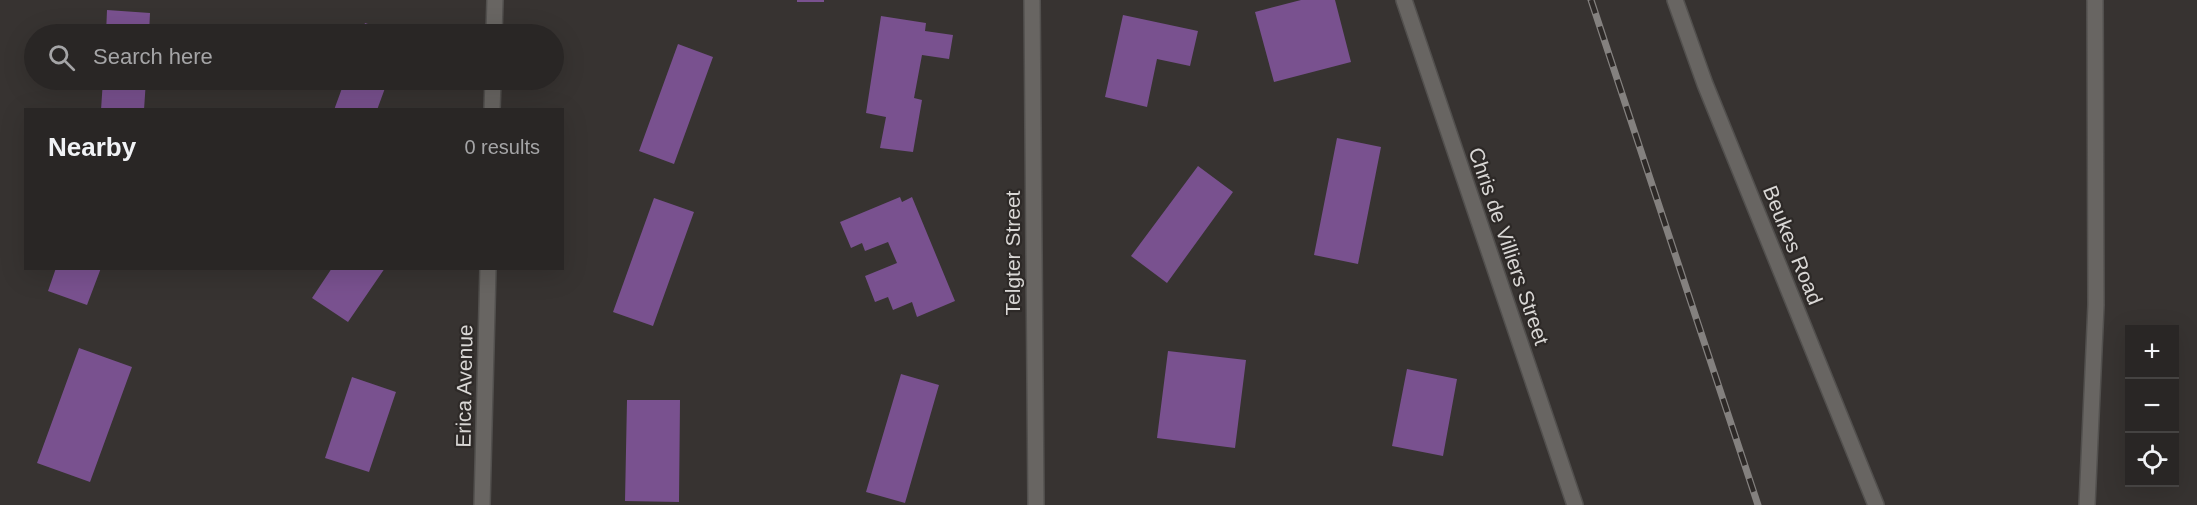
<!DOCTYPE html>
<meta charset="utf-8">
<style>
body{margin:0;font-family:Helvetica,sans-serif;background:#353232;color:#f1f3f6}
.controls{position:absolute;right:18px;bottom:18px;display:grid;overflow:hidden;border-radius:0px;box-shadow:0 6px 24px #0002}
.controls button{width:54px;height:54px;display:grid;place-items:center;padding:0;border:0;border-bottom:2px solid #454342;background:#292625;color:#f1f3f6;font:30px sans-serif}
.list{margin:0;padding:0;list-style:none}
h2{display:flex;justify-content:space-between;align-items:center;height:78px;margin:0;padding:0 24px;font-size:26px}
h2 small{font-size:20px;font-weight:400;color:#a5a5a7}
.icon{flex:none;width:33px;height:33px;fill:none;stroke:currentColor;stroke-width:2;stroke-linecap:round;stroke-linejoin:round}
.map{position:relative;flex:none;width:2197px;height:505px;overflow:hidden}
.search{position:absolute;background:#292625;box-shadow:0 6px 24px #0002;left:24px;top:24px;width:540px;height:66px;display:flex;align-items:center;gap:15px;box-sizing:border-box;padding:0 21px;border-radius:33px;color:#a5a5a7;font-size:22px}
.panel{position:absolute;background:#292625;box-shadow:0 6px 24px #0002;left:24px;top:108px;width:540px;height:162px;border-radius:0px}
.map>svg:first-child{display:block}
</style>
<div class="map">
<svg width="2197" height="505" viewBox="0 0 2197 505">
<rect width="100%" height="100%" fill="#373331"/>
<!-- building -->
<path fill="#79518f" d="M797,0H824V2H797Z
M1301,0H1335L1351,62L1274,82L1255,12Z
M107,10L150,13L149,34H106Z
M1123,15L1198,31L1190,66L1157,59L1147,107L1105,97Z
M881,16L926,23L925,31L953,35L949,59L922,55L914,98L922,100L913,152L880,148L886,117L866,113Z
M365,23L397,34H361Z
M678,44L713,57L674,164L639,151Z
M103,80H146L144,110H101Z
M345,80H388L377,110H334Z
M1337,138L1381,147L1358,264L1314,255Z
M1198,166L1233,192L1167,283L1131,256Z
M900,197L902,202L912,197L955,301L917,317L912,302L893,310L888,297L875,302L865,276L897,263L888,242L865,251L862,243L851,248L840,222Z
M654,198L694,212L653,326L613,312Z
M56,268H101L87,305L48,291Z
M332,268H385L348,322L312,298Z
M79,348L132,367L90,482L37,463Z
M1168,351L1246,360L1235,448L1157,438Z
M1407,369L1457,379L1443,456L1392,446Z
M901,374L939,385L905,503L866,492Z
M352,377L396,392L369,472L325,458Z
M627,400H680L679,502L625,501Z"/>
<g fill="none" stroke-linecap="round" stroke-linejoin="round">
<defs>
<path id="street" d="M1032,0L1036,505
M1404,0L1575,505
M1675,0L1705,84L1876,505
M494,34L495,0
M492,110L493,80
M482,505L488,268
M2087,505L2096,305L2095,0"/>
</defs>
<!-- street casing -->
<use href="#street" stroke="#52504e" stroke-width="18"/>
<!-- street -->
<use href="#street" stroke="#686562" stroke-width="15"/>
<defs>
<path id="rail" d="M1591,0L1758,505"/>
</defs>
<!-- rail casing -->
<use href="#rail" stroke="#84817f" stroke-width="7"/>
<!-- rail -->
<use href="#rail" stroke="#2d2927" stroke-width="4.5" stroke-dasharray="14" stroke-linecap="butt"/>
</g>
<g text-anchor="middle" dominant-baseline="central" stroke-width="4.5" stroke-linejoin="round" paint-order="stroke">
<!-- street labels -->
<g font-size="21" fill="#d9d7d5" stroke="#2d2927">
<text transform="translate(1793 245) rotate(68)">Beukes Road</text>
<text transform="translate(1509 246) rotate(71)">Chris de Villiers Street</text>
<text transform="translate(1012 253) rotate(-90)">Telgter Street</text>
<text transform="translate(464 386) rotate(-89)">Erica Avenue</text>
</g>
</g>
</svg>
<div class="controls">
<button>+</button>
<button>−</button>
<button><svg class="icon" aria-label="locate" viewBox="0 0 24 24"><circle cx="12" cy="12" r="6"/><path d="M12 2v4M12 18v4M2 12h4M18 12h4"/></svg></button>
</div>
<div class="search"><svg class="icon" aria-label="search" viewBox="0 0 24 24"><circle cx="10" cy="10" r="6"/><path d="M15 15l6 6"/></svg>Search here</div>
<section class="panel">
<h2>Nearby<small>0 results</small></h2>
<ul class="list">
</ul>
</section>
</div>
